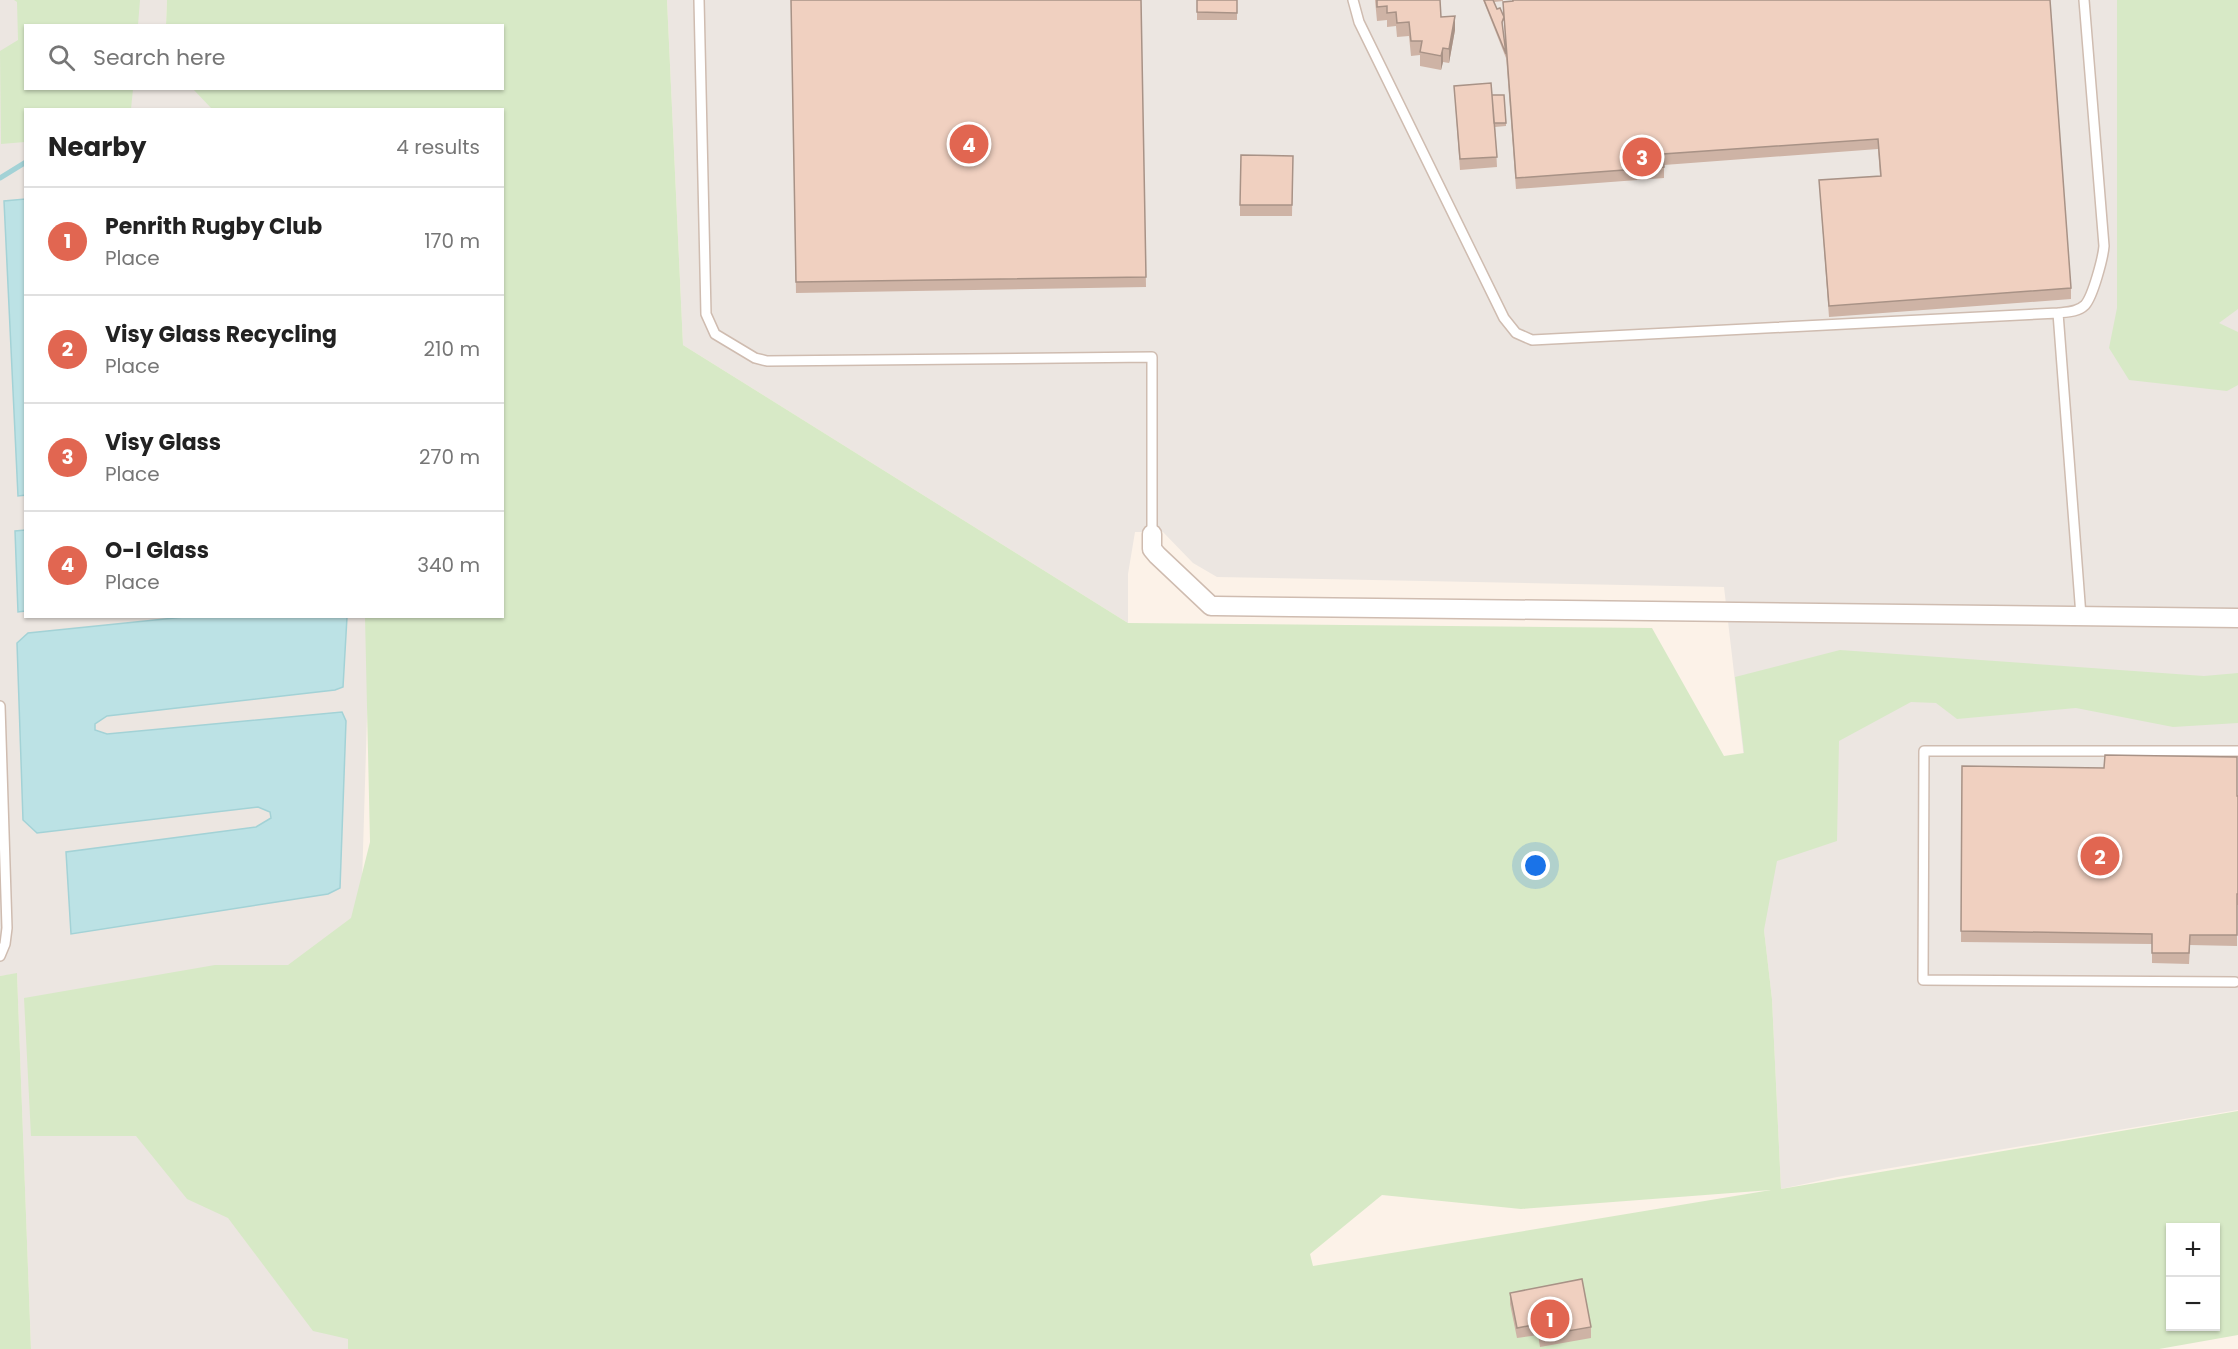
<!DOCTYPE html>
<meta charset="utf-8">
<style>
body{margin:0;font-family:Poppins,sans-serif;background:#f6f6f6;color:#222}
.controls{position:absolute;right:18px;bottom:18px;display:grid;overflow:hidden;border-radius:0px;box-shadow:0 2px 4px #0004}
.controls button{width:54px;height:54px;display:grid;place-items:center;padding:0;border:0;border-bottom:2px solid #e0e0e0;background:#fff;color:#222;font:30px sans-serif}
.you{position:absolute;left:1536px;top:866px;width:21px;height:21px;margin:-15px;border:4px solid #fff;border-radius:50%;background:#1a73e8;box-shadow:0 0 0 9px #1a73e833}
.badge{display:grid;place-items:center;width:39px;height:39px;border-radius:50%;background:#e16651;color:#fff;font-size:20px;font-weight:700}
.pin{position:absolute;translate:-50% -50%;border:3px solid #fff;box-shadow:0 2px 6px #0006}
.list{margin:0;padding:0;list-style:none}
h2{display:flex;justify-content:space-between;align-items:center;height:78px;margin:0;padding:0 24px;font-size:26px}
h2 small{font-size:20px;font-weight:400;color:#767676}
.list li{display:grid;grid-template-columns:39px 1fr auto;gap:18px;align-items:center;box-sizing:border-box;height:108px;padding:0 24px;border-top:2px solid #e0e0e0}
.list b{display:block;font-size:22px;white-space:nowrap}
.list p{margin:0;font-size:20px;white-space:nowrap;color:#767676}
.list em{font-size:20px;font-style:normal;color:#767676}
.icon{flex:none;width:33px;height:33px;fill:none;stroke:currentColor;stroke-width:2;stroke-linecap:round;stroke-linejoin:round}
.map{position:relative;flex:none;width:2238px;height:1349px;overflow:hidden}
.search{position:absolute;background:#fff;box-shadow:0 2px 4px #0004;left:24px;top:24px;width:480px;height:66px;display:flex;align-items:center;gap:15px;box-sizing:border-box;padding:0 21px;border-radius:0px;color:#767676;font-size:22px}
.panel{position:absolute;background:#fff;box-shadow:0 2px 4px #0004;left:24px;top:108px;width:480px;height:510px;border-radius:0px}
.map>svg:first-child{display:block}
</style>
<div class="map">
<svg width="2238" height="1349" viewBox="0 0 2238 1349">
<rect width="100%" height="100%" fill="#fcf2e8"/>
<!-- industrial -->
<path fill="#ece6e1" d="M0,0H167L166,25L26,26V88L197,89L220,109L26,110V616L370,617L348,1349H31L17,974L0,976Z
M667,0H2238V1110L1837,1177L1781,1189L1772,999L1724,587L1217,577L1193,563L1163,532H1135L1128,574V623L683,345Z"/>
<!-- green -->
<path fill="#d7e9c6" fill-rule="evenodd" d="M14,0H140L138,25L26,26V88L133,89L131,109L26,110L25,142L1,144L0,51L18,40L17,2Z
M167,0H667L683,345L1128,623L1652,628L1724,756L1744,753L1735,677L1840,650L2204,676L2238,673V723L2173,727L2076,708L1957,719L1936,703L1911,702L1839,741L1837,841L1777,861L1764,930L1772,999L1781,1189L2238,1111V1335L2159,1349H348V1339L313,1331L228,1218L187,1199L136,1136H31L24,998L215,965H288L351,918L370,842L365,617L502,616V110L212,109L193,89L502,88V26L166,25ZM1771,1190L1313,1266L1310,1254L1382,1195L1521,1209ZM2170,1228H2216V1326H2170Z
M2117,0H2238V309L2219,323L2238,332V385L2227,391L2129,380L2109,348L2117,308Z
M17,973L31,1349H0V976Z"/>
<!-- water -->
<path fill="#bce2e5" stroke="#a3d2d6" stroke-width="1.5" d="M25,199L26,495L18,496L4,201Z
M25,530V611L18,612L15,531Z
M194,616L347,617L343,687L335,690L107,716L95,724V730L107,734L342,712L346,721L340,888L328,894L71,934L66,852L256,827L271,818L270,812L258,807L37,833L23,820L17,643L28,633Z"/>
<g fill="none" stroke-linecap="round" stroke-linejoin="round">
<!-- stream -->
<path stroke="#a3d2d6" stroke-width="5" d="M0,178L26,162"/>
<defs>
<path id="service" d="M699,0L706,314L715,334L755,358L767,361L1152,357V534
M1353,0L1359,22L1504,318L1516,333L1532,340L2058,313C2067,312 2078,312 2085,305C2093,296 2103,258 2104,246L2084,0
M2058,313L2081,616
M0,706L7,928L5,944L0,956
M2235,982L1923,980L1924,751H2238"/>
<path id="minor" d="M1152,534V549L1157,555L1211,606H1216L2238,618"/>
</defs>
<!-- service casing -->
<use href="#service" stroke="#cfbcb0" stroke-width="12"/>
<!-- minor casing -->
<use href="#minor" stroke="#cfbcb0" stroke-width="21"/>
<!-- service -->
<use href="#service" stroke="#fff" stroke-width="9"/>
<!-- minor -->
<use href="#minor" stroke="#fff" stroke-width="18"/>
</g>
<!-- wall -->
<path fill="#ceb3a5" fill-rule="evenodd" d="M791,0H1141L1146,287L796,293Z
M1197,0H1237V20H1197Z
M1375,0H1440L1441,17L1455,30L1449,63L1443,62L1441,70L1420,66V55L1411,56L1409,36L1397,37L1396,26L1387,27V20L1377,21Z
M1483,0H1503V1L1494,2L1497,9L1504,17L1503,2L1512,1V0H2050L2071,288V299L1829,317L1819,180L1880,176L1878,149L1664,165V178L1516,189L1506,56V58ZM1504,19L1506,53L1502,24Z
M1454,86L1492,95L1506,123V126L1495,127L1497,167L1460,170Z
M1293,156L1292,216H1240V205Z
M1962,766L2238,796V905H2237V946L2190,945L2189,964L2152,963V944L1961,942Z
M1510,1293L1591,1327V1338L1540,1347L1538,1335L1517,1338L1510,1304Z"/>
<!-- shaded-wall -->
<path fill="#a89286" d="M1455,16V30L1449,63V49Z
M1443,48V62L1441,70V56Z"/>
<!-- building -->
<path fill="#f0d0c0" stroke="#a89286" stroke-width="1.5" d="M791,0H1141L1146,277L796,282Z
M1197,0H1237V13L1197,12Z
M1377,0H1440L1441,17L1455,16L1449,49L1443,48L1441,56L1420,52L1422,41H1411L1409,22L1397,23L1396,12L1387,13V6L1377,7Z
M1484,0H1493L1497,9L1500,8L1504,17L1502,22L1506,54Z
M1513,0H2050L2071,288L1829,306L1819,180L1881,176L1878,139L1663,154L1664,167L1516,178L1503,2L1513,1Z
M1491,83L1497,157L1460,159L1454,86Z
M1492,95H1504L1506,123H1494Z
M1241,155L1293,156L1292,205H1240Z
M2105,755L2237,757V796H2238V894H2237V935H2190L2189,953H2152V934L1961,931L1962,766L2104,768Z
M1582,1279L1591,1327L1540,1336L1538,1324L1517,1328L1510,1293Z"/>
</svg>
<div class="controls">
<button>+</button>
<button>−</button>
</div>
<div class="you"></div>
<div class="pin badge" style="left:1550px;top:1319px">1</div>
<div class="pin badge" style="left:2100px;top:856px">2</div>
<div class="pin badge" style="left:1642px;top:157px">3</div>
<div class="pin badge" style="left:969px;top:144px">4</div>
<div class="search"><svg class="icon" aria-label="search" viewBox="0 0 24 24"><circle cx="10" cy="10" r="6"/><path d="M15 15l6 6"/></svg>Search here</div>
<section class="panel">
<h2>Nearby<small>4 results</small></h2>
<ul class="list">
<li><span class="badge">1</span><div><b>Penrith Rugby Club</b><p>Place</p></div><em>170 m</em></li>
<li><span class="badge">2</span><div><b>Visy Glass Recycling</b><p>Place</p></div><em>210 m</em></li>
<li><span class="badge">3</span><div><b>Visy Glass</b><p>Place</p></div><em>270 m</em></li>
<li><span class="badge">4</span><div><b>O-I Glass</b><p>Place</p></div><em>340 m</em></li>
</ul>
</section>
</div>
